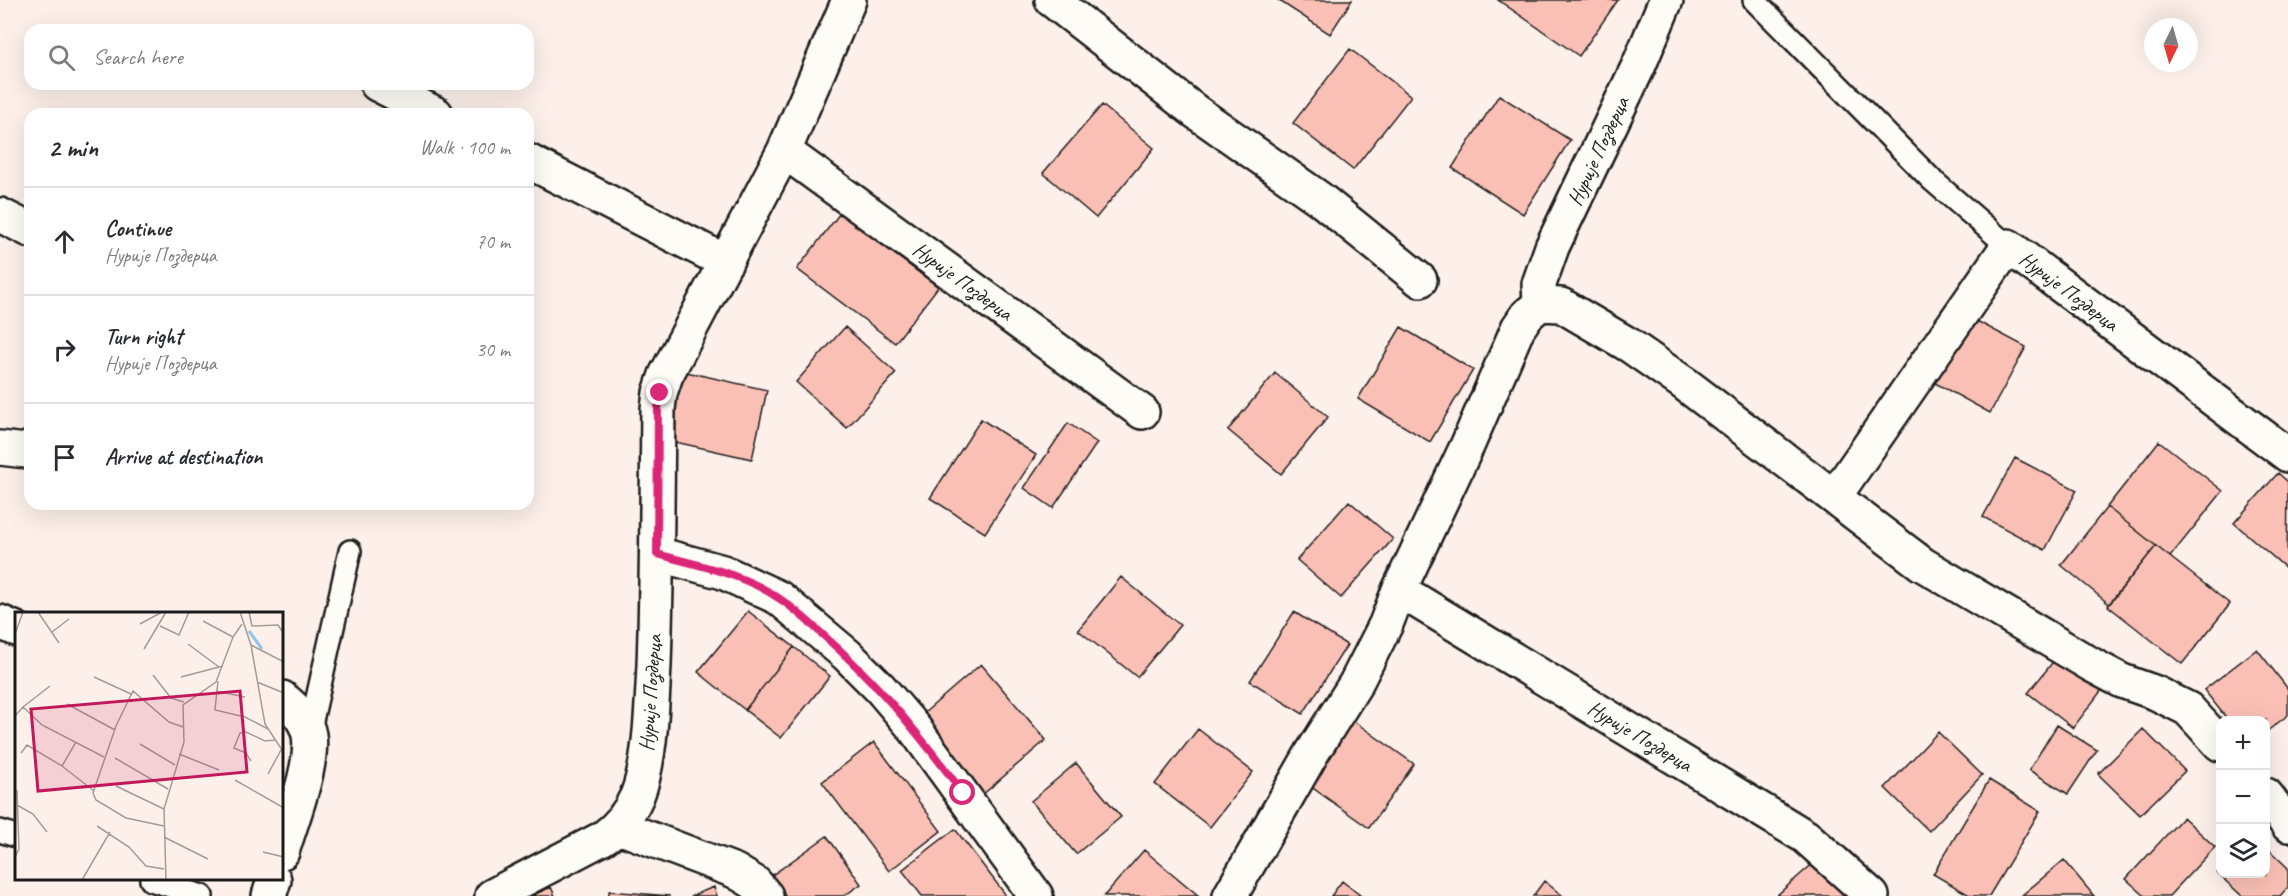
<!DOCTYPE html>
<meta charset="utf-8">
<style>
body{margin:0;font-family:Caveat,sans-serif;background:#f2f2f3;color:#2b2b33}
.controls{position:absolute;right:18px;bottom:18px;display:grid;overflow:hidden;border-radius:12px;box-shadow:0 6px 24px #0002}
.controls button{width:54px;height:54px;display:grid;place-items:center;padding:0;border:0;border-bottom:2px solid #e1e1e2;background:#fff;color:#2b2b33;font:30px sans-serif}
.compass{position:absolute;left:2144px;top:18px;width:54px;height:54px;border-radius:50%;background:#fff;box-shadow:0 6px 24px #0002;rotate:185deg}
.stop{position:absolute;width:18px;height:18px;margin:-14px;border:4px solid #db2777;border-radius:50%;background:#fff}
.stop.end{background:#db2777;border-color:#fff;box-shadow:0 2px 6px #0008}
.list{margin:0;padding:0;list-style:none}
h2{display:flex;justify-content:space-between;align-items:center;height:78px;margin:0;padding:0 24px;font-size:26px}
h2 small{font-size:20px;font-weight:400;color:#7c7c81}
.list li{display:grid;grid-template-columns:39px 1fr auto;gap:18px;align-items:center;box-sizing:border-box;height:108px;padding:0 24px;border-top:2px solid #e1e1e2}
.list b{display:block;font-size:22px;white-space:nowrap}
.list p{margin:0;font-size:20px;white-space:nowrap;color:#7c7c81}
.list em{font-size:20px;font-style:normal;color:#7c7c81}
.icon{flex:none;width:33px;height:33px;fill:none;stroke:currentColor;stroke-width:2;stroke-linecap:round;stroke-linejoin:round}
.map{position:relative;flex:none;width:2288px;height:896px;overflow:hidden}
.search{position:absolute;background:#fff;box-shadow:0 6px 24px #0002;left:24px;top:24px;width:510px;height:66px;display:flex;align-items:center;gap:15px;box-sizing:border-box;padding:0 21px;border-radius:18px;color:#7c7c81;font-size:22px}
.panel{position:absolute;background:#fff;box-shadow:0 6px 24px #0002;left:24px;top:108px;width:510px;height:402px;border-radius:18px}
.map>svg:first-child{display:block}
</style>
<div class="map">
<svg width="2288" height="896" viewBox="0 0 2288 896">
<rect width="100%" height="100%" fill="#fdf0ea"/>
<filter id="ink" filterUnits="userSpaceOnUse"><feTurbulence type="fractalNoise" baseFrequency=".0167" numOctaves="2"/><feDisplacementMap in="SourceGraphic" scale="12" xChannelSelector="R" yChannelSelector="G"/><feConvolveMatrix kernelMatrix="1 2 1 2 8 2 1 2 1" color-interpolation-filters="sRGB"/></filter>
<g filter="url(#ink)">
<!-- building -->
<path fill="#fbc0b5" stroke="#1c1c1c" stroke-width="1.5" d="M1278,0H1352L1330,34Z
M1498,0H1618L1579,56Z
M1350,49L1411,96L1353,170L1293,123Z
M1499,95L1570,140L1523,214L1452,168Z
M1102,105L1154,148L1096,218L1043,173Z
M840,213L938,287L895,343L797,269Z
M1971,318L2026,347L1990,413L1935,383Z
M845,327L896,373L847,428L796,382Z
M1401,327L1473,370L1430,442L1358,399Z
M682,371L767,390L752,459L666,440Z
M1275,373L1328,417L1281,474L1228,430Z
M981,419L1036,455L985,533L930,498Z
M1068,423L1097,443L1053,508L1024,488Z
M2159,441L2223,491L2170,557L2107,507Z
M2015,458L2077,490L2045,550L1983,517Z
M2278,473L2288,482L2287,569L2234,523Z
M1349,501L1393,539L1341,598L1297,560Z
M2107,507L2156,546L2109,604L2061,565Z
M2156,546L2230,604L2182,664L2108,606Z
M1121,577L1180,625L1137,677L1078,630Z
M748,611L794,647L745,710L698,672Z
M1294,612L1347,645L1303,714L1250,681Z
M794,647L830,676L781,738L745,710Z
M2257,649L2288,689V715L2266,732V720H2228L2204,690Z
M2060,653L2104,687L2073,728L2028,693Z
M981,664L1046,740L981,796L916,720Z
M1348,717L1414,764L1369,828L1303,781Z
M2057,725L2097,750L2068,794L2029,770Z
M1198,729L1253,772L1210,827L1155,784Z
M2143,729L2185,771L2140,815L2098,774Z
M1938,732L1982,775L1929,831L1885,788Z
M874,742L941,831L889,871L822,782Z
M1076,763L1121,817L1076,854L1031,801Z
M1989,780L2040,811L1989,896H1971L1933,874Z
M2183,817L2215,847L2169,896H2145L2126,879Z
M955,829L1005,894L1002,896H922L902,870Z
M827,836L861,884L844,896H775L764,881Z
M2266,847L2288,868V887L2280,896H2242L2217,873L2220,870V874H2266Z
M1144,850L1199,896H1104Z
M1817,860L1849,896H1776Z
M2064,860L2094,896H2021Z
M1342,881L1361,896H1331Z
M1544,881L1563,896H1533Z
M551,887L555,896H531Z
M714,887L717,896H691Z
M609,891L670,896H609Z"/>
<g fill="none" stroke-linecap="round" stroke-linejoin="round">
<defs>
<path id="service" d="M1754,0L1932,180L2008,246
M309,734L350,551
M0,831L16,836
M151,880L202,896"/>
<path id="minor" d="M1052,0L1196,112L1320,199L1420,280
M377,84L436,114
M784,151L1142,412
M528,161L726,262
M0,215L30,230
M1540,304L1539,284L1552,247L1639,65L1666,0
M0,448L26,451L30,448
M1834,497L2008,246L2288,455
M657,554L723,572L779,598L847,655L880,688L914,728L1036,896
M1399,590L1806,837L1872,896
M0,622L16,629
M282,698C294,707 306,719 309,735C314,765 291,821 282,852
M2266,795L2288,825
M619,827L735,871L755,883L766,896
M269,896L274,880
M492,896L603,838C619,827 629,814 637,796C651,761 652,703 654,665C657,579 657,494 658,409L660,393L666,375L784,151L849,0
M1230,896L1312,753L1356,683L1386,624L1399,590L1468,444L1518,328L1527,315L1540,304L1561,305L1629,345L1685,384L1922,564L2092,665L2122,681L2156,693L2188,709L2220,744"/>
</defs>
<!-- service casing -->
<use href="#service" stroke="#1c1c1c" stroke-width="26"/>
<!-- minor casing -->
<use href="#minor" stroke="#1c1c1c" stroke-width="38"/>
<!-- service -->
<use href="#service" stroke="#fdfcf7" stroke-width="21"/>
<!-- minor -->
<use href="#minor" stroke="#fdfcf7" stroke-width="33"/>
</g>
</g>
<g fill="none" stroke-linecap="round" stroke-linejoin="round" filter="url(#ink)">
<!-- route -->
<path stroke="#db2777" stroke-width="8" d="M660,393L658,409L657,554C697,565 745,574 780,599C795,609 809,622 822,634C878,683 919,734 963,793"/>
</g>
<g text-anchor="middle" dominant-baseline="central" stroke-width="5" stroke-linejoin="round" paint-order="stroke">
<!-- street labels -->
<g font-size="21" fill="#1c1c1c" stroke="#fdfcf7">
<text transform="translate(1598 151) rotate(-65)">Нурије Поздерца</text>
<text transform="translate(963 281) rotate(36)">Нурије Поздерца</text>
<text transform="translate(2069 291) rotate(37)">Нурије Поздерца</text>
<text transform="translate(650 693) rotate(-86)">Нурије Поздерца</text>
<text transform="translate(1640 736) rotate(31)">Нурије Поздерца</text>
</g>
</g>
<!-- overview -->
<g transform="translate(15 612)">
<rect width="268" height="268" fill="#fdf0ea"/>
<path fill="none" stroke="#92c3ee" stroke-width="3" d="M234,19L247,37"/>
<path fill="none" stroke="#a39b98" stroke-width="1.5" d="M23,0L44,31M225,0L236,33L250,112L269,141M234,0L237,14L263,13L269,22M188,9L218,25M125,12L147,0M145,14L164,23L174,0M37,20L54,7M0,22L8,0M173,32L204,55M236,33L269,50M129,37L151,0M138,63L156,86L169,90M79,65L116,82M166,65L208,54M203,69L200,98L230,105L253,117M242,70L269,81M201,79L230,85M52,92L100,118M8,95L35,74M0,104L8,95L27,113L89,145M125,132L160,153M6,141L12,133L47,154L61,130M164,142L204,158M100,146L153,177M236,149L231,141L219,136L225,121L231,120L250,129L260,128M47,154L79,179M253,162L266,138M220,168L269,196M101,174L149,197M2,193L18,202L32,220M82,214L114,235L131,254L149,257M149,214L111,206L81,188L78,181L101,114L118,79L154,110L168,115M149,225L193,247M248,240L269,245M0,245L4,237L2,178M67,268L95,220M151,268L149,197L169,130L168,93L201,70L218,25L227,12"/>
<path fill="#c2185b" fill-opacity="0.15" stroke="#c2185b" stroke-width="3" d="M225,79L232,160L23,179L16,97Z"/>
<rect width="268" height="268" fill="none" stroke="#1c1c1c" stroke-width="3"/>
</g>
</svg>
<div class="controls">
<button>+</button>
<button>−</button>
<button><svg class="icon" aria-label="layers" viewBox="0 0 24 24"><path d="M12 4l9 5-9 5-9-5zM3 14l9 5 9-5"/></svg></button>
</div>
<svg class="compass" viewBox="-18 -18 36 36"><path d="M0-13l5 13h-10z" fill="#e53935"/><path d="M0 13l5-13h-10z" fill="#7c7c81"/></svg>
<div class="stop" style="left:963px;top:793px"></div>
<div class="stop end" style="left:660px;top:393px"></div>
<div class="search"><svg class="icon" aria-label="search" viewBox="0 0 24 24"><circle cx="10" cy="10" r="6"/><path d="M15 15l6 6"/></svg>Search here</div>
<section class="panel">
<h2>2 min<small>Walk · 100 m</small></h2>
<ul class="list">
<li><svg class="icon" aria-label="ahead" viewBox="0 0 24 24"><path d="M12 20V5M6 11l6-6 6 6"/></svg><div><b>Continue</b><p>Нурије Поздерца</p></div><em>70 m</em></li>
<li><svg class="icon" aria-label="right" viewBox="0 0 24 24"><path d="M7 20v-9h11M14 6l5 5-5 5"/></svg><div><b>Turn right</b><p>Нурије Поздерца</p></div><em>30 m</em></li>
<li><svg class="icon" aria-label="arrive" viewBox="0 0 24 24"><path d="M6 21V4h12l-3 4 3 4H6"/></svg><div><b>Arrive at destination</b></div></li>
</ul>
</section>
</div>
